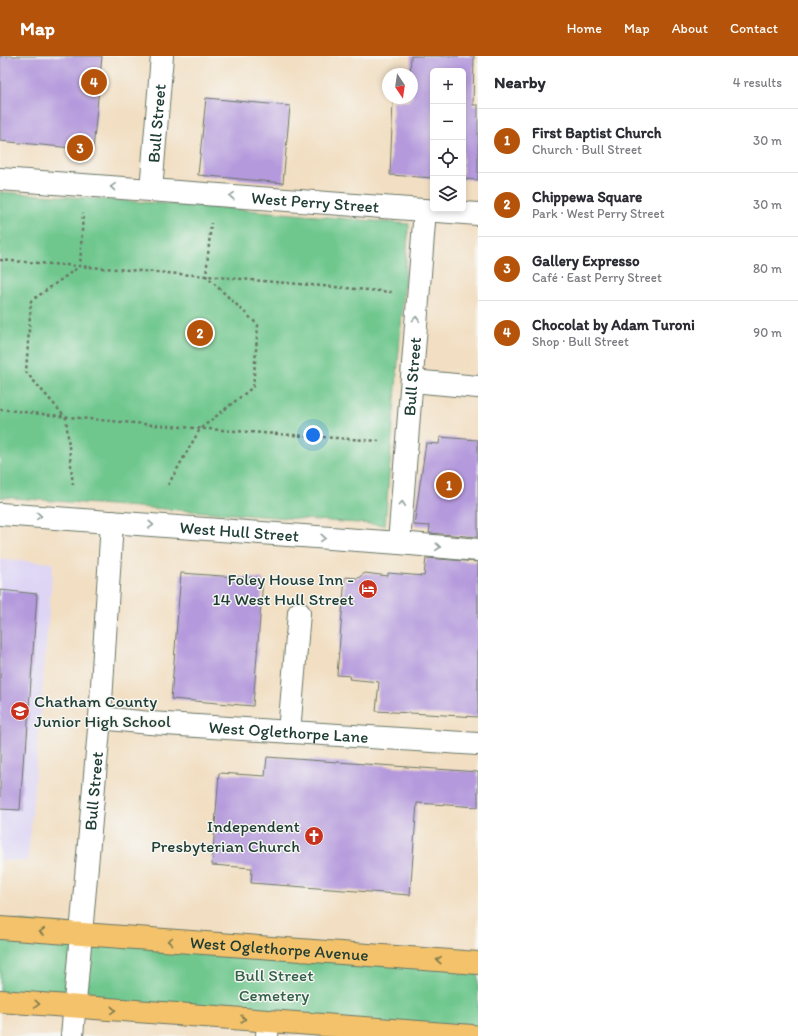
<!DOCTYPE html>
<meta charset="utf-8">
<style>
body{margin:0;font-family:Itim,sans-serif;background:#f7f7f7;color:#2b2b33}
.controls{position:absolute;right:12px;top:12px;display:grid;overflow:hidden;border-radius:6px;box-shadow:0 2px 6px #0003}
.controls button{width:36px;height:36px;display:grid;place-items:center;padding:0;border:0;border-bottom:1px solid #e1e1e2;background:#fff;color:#2b2b33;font:20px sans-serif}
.compass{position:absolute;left:382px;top:12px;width:36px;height:36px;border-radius:50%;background:#fff;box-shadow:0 2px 6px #0003;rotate:167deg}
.you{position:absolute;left:313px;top:379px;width:14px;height:14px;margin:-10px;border:3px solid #fff;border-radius:50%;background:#1a73e8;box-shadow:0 0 0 6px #1a73e833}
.badge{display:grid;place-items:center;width:26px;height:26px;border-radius:50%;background:#b45309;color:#fff;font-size:13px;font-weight:700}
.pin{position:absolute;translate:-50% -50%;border:2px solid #fff;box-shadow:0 1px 4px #0006}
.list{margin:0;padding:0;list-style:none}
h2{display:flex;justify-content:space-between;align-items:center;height:52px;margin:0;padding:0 16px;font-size:17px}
h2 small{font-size:13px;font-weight:400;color:#7c7c81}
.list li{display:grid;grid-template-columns:26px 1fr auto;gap:12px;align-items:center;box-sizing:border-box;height:64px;padding:0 16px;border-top:1px solid #e1e1e2}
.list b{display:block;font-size:15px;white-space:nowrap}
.list p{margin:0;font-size:13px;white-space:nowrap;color:#7c7c81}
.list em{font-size:13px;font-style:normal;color:#7c7c81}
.icon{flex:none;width:22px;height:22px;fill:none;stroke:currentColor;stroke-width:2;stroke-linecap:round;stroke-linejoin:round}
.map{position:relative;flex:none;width:478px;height:980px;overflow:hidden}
header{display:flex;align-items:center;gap:24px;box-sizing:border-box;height:56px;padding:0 20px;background:#b45309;color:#fff}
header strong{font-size:19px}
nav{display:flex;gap:22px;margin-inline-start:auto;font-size:14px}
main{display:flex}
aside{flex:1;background:#fff}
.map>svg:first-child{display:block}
</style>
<header>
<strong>Map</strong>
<nav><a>Home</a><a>Map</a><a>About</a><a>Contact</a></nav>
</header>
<main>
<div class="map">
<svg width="478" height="980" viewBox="0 0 478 980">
<rect width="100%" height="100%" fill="#f6f6f2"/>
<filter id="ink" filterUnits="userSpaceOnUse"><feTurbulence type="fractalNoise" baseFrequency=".025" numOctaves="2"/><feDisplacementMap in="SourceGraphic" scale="8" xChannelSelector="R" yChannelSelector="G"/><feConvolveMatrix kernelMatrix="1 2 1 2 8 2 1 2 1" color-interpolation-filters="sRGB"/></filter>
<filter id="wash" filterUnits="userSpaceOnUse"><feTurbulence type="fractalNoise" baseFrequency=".012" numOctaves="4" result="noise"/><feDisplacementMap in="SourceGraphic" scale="16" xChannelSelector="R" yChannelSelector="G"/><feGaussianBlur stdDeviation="0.9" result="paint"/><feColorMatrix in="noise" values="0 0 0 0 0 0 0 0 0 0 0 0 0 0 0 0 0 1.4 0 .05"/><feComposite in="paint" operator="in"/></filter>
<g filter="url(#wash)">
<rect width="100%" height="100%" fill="#f2dfc3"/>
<!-- built -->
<path fill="#ded5f5" d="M0,503L53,507L28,806L0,804Z"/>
<!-- green -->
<path fill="#6fc78e" stroke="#478261" d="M0,136L212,151L409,168L385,469L0,441Z
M0,864L478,902V977L0,946Z"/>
<g id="blocks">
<!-- building -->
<path fill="#b499dc" d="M0,0H102L93,94L0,85Z
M411,0H474L473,49H478V124L463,123V15H433V122L390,119L393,45H409V42H412V18H410Z
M206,42L290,50L283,127L198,119Z
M440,381L478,384V481L429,477L430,470L414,469L426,387L439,388Z
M426,502L478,506V661L376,655L379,626L349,623L350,620L337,619L345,521L358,522L365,517L388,520V517L424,520Z
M181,517L263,523L253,650L171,643Z
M0,534L37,538L26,696L24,695L20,754L0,753Z
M267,701L478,716V751L417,747L410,839L251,827L252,812L212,809L219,717L265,720Z"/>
</g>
</g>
<g filter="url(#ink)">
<use href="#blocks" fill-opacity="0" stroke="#697666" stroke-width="1"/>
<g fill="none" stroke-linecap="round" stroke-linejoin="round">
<defs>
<g id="minor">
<path id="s1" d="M0,123L478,158"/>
<path id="s2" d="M151,134L162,0"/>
<path d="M412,325L478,331"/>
<path id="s3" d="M0,458L399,487L478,494"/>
<path id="s4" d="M399,487L425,154"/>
<path id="s5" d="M100,662L150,667L478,688"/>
<path d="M289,676L299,557"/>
<path id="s6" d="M72,980L100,662L112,466"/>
<path d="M267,980L268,965"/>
</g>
<g id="major">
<path id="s7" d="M0,872L478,907"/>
<path d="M0,945L473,980"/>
</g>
</defs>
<!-- minor casing -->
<use href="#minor" stroke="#697666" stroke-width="24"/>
<!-- major casing -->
<use href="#major" stroke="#697666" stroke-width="24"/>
<!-- path -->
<path stroke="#697666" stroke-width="2.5" stroke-dasharray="3 3" stroke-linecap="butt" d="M0,204L206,220L392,236
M0,353C126,369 253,376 379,385
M73,429L66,362L26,316L31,245L80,210L83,157
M168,429L200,373L253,331L258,269L206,220L211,167"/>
<!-- minor -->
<use href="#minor" stroke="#fff" stroke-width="22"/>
<!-- major -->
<use href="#major" stroke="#f3c26a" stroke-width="22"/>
</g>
<!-- one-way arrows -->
<defs><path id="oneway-chevron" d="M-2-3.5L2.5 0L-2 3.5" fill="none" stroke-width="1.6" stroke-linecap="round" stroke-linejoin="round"/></defs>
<g stroke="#8f9e9a">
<use href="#oneway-chevron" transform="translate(113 131) rotate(-176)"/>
<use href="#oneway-chevron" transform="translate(232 140) rotate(-176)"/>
<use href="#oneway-chevron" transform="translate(416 263) rotate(-86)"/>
<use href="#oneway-chevron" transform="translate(402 448) rotate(-86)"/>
<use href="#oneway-chevron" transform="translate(39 460) rotate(4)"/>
<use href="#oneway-chevron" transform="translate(151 469) rotate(4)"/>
<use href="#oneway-chevron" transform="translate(323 482) rotate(4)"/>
<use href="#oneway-chevron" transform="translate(438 491) rotate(5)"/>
</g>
<g stroke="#7e794c">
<use href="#oneway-chevron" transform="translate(42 876) rotate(-176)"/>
<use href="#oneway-chevron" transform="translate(170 885) rotate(-176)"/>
<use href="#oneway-chevron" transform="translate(439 904) rotate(-176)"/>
<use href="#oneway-chevron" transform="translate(37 948) rotate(4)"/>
<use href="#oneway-chevron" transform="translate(113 954) rotate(4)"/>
<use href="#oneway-chevron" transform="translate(243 963) rotate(4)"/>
</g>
</g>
<!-- icons -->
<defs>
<symbol id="hotel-disc" viewBox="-11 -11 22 22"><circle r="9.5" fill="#c8321e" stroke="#f6f6f2"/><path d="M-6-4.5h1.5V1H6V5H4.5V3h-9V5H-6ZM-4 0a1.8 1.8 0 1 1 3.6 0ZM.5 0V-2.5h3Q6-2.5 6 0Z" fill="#fff"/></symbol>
<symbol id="school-disc" viewBox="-11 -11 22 22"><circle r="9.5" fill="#c8321e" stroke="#f6f6f2"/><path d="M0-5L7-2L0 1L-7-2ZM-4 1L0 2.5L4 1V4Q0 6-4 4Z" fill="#fff"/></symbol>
<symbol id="church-disc" viewBox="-11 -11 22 22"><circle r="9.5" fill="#c8321e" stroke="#f6f6f2"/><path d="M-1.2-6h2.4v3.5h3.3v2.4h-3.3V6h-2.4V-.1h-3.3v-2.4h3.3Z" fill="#fff"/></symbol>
</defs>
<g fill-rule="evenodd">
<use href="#hotel-disc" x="357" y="522" width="22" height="22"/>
<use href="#school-disc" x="9" y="644" width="22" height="22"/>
<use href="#church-disc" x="303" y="769" width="22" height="22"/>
</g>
<g text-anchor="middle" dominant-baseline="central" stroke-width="3" stroke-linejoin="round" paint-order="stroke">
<!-- street labels -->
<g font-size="17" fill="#1f3d34" stroke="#f6f6f2">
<text stroke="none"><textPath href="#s2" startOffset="67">Bull Street</textPath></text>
<text stroke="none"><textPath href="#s1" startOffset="316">West Perry Street</textPath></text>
<text stroke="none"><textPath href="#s4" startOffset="167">Bull Street</textPath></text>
<text stroke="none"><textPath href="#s3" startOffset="240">West Hull Street</textPath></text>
<text stroke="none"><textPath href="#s5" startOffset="189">West Oglethorpe Lane</textPath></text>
<text stroke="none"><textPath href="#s6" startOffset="246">Bull Street</textPath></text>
<text stroke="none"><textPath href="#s7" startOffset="280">West Oglethorpe Avenue</textPath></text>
</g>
<!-- poi labels -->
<g font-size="17" fill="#1f3d34" stroke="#f6f6f2" text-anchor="end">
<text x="354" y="523">Foley House Inn -<tspan x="354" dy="20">14 West Hull Street</tspan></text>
<text x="34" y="645" text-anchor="start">Chatham County<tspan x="34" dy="20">Junior High School</tspan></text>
<text x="300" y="770">Independent<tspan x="300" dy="20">Presbyterian Church</tspan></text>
</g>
<!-- park labels -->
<g font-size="17" fill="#33604a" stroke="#f6f6f2">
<text x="274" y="919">Bull Street<tspan x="274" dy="20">Cemetery</tspan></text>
</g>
</g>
</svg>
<div class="controls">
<button>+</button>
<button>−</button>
<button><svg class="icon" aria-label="locate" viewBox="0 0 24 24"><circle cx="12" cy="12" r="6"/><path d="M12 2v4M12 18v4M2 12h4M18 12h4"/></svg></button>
<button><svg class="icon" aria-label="layers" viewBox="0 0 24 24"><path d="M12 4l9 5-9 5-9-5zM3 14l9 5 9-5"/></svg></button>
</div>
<svg class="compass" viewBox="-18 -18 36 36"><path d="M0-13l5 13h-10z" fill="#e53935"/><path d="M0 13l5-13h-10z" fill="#7c7c81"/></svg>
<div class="you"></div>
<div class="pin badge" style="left:449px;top:429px">1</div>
<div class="pin badge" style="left:200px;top:277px">2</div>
<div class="pin badge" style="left:80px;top:92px">3</div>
<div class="pin badge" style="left:94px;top:26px">4</div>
</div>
<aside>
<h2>Nearby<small>4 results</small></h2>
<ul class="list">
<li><span class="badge">1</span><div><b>First Baptist Church</b><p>Church · Bull Street</p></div><em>30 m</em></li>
<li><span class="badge">2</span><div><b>Chippewa Square</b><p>Park · West Perry Street</p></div><em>30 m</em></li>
<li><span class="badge">3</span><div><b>Gallery Expresso</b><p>Café · East Perry Street</p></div><em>80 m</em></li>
<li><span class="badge">4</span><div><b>Chocolat by Adam Turoni</b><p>Shop · Bull Street</p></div><em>90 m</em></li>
</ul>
</aside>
</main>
